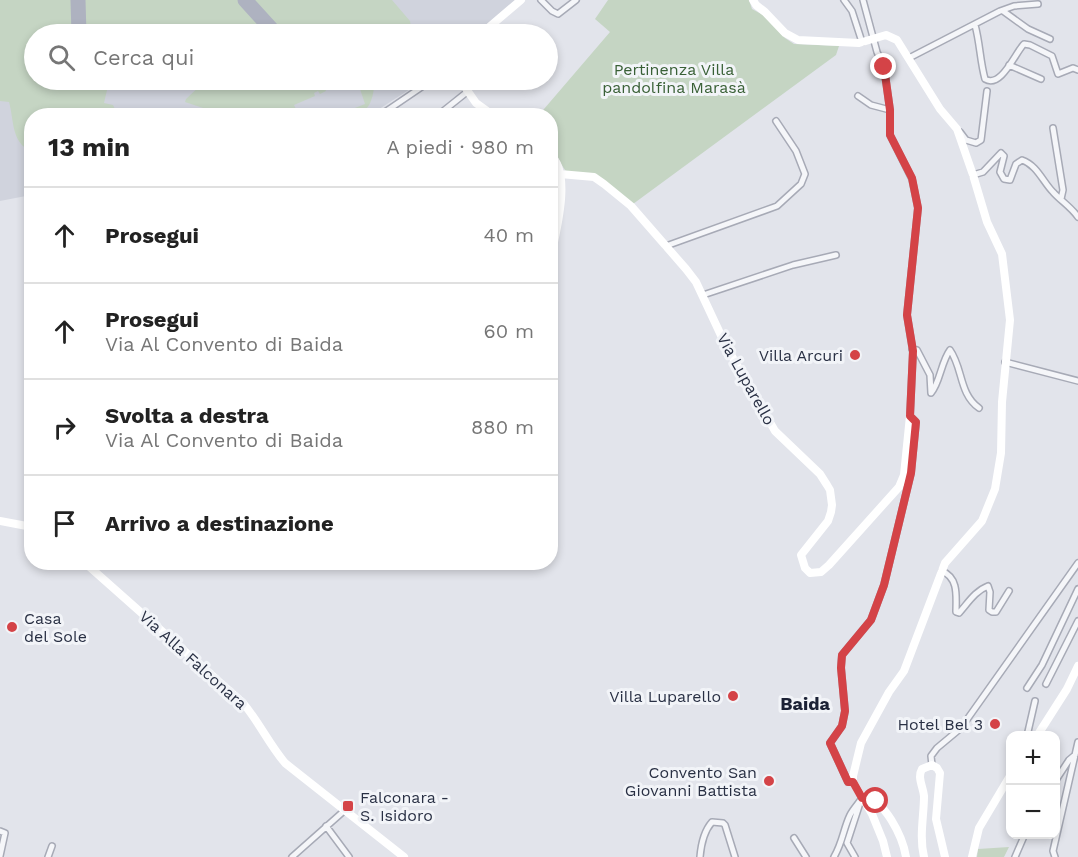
<!DOCTYPE html>
<html lang="it">
<meta charset="utf-8">
<style>
body{margin:0;font-family:"Work Sans",sans-serif;background:#f2f2f2;color:#222}
.controls{position:absolute;right:18px;bottom:18px;display:grid;overflow:hidden;border-radius:12px;box-shadow:0 3px 9px #0003}
.controls button{width:54px;height:54px;display:grid;place-items:center;padding:0;border:0;border-bottom:2px solid #e0e0e0;background:#fff;color:#222;font:30px sans-serif}
.stop{position:absolute;width:18px;height:18px;margin:-14px;border:4px solid #d44347;border-radius:50%;background:#fff}
.stop.end{background:#d44347;border-color:#fff;box-shadow:0 2px 6px #0008}
.list{margin:0;padding:0;list-style:none}
h2{display:flex;justify-content:space-between;align-items:center;height:78px;margin:0;padding:0 24px;font-size:26px}
h2 small{font-size:20px;font-weight:400;color:#767676}
.list li{display:grid;grid-template-columns:39px 1fr auto;gap:18px;align-items:center;box-sizing:border-box;height:96px;padding:0 24px;border-top:2px solid #e0e0e0}
.list b{display:block;font-size:22px;white-space:nowrap}
.list p{margin:0;font-size:20px;white-space:nowrap;color:#767676}
.list em{font-size:20px;font-style:normal;color:#767676}
.icon{flex:none;width:33px;height:33px;fill:none;stroke:currentColor;stroke-width:2;stroke-linecap:round;stroke-linejoin:round}
.map{position:relative;flex:none;width:1078px;height:857px;overflow:hidden}
.search{position:absolute;background:#fff;box-shadow:0 3px 9px #0003;left:24px;top:24px;width:534px;height:66px;display:flex;align-items:center;gap:15px;box-sizing:border-box;padding:0 21px;border-radius:33px;color:#767676;font-size:22px}
.panel{position:absolute;background:#fff;box-shadow:0 3px 9px #0003;left:24px;top:108px;width:534px;height:462px;border-radius:24px}
.map>svg:first-child{display:block}
</style>
<div class="map">
<svg width="1078" height="857" viewBox="0 0 1078 857">
<rect width="100%" height="100%" fill="#e2e4eb"/>
<!-- built -->
<path fill="#d0d3dd" d="M0,0H517L477,34H34V80H424L370,115L32,116L31,195L0,201Z"/>
<!-- green -->
<path fill="#c5d5c3" d="M0,0H73L75,34H34V80H65L71,86L79,83L107,90L104,103L113,105L118,115L32,116L31,151C11,143 14,119 9,102L0,101Z
M82,0H239L271,34H114C104,30 93,34 83,30Z
M251,0H392L410,21L411,27L405,34H282Z
M608,0H749L752,9L765,16L785,38L794,44L839,46L836,55L633,204L606,183L568,173C560,166 560,156 551,150L550,116H538L610,32L595,19Z
M206,80H301L302,82L322,80L326,91L320,94L318,91L314,93L315,96L294,105L299,115H224L185,102L186,99Z
M357,80H375C372,108 368,116 337,115L365,104Z
M1009,847L1004,857H977L978,849Z"/>
<g fill="none" stroke-linecap="round" stroke-linejoin="round">
<!-- taxiway -->
<path stroke="#aeb2c0" stroke-width="15" d="M78,0L79,34
M245,0L276,34"/>
<defs>
<path id="street" d="M541,0L552,11L558,14L576,0
M844,0L852,11L862,42
M1003,11L1028,29L1050,39
M975,25C980,43 980,61 985,79C1001,89 1015,53 1024,44L1030,45L1052,56L1058,74L1073,68L1078,70
M909,58L1000,11L1014,6L1038,4
M1009,65L1041,79
M858,96L871,105L890,110
M379,116L432,80
M437,116L467,92
M1053,128L1063,190L1061,199
M960,132L966,140L976,143L981,140L987,91
M973,175L983,172L1001,153L1004,156L1000,172L1004,179L1010,180L1016,164L1022,160C1037,165 1043,182 1053,192C1061,201 1071,207 1078,217
M666,246L777,206L801,184L805,174L796,151L776,121
M703,295L793,265L836,255
M912,349L917,350L930,375L931,393C940,383 941,362 950,350C963,368 959,394 979,408
M1005,362L1078,381
M942,571C959,578 956,597 956,612L959,613C968,603 975,591 988,586L990,592L989,610L992,612H996L1009,591
M1046,684L1078,621
M1027,688L1042,665L1078,589
M1027,736L1035,701
M932,765L931,756L937,748L961,728L1078,563
M1056,780L1069,760L1075,755
M853,782H848L830,743L842,726L845,711L841,667L842,655L871,620L884,585L911,473L916,422L910,416L913,352L907,315L918,208L912,179L890,135V110L884,67L877,52L863,0
M326,826L349,857
M0,831L5,833L0,856
M794,838L806,857
M48,857L52,846
M292,857L345,810
M700,857C701,845 704,831 712,822L723,823L725,825L735,857
M834,857C843,841 843,830 850,815C853,809 858,804 862,798
M855,857L847,843L860,803
M1015,857L1025,834
M1055,857L1053,851L1078,742"/>
</defs>
<!-- street casing -->
<use href="#street" stroke="#a7aab6" stroke-width="8"/>
<!-- street -->
<use href="#street" stroke="#f5f6f9" stroke-width="5"/>
<!-- secondary -->
<path stroke="#fff" stroke-width="8" d="M753,0L756,5L765,12L785,33L798,40L859,43L886,35L897,40L940,109L957,129L973,175L987,222L1002,254L1010,320L1002,402L1001,453L995,489L982,521L945,563L904,671L889,692L861,743L853,776V782L872,814L883,841L887,857
M481,34L521,0
M460,80L476,103L494,116
M550,155C573,172 555,236 550,260
M560,174L594,177L604,184L631,206L686,269L696,282L726,346L775,431L820,474L827,485L830,490L832,505L831,512L828,521L801,555L805,568L810,573L821,572L829,565L899,487L904,475L910,416
M0,521L32,527
M84,562L243,703C259,722 269,744 285,763L404,857
M1037,736L1067,689L1078,666
M862,798C884,796 903,838 906,857
M924,857C919,836 924,816 924,796C923,786 917,778 922,769L932,765L937,768L940,773L936,819L945,857
M972,857L979,828L1010,776"/>
</g>
<g fill="none" stroke-linecap="round" stroke-linejoin="round">
<!-- route -->
<path stroke="#d44347" stroke-width="8" d="M876,801L869,798H862L853,782H848L830,743L842,726L845,711L841,668L842,655L871,620L884,585L911,473L916,422L910,416L913,351L907,315L918,208L912,178L890,135V110L884,67"/>
</g>
<!-- markers -->
<g fill="#d44347" stroke="#f2f4f8" stroke-width="2">
<circle cx="855" cy="355" r="6"/>
<circle cx="12" cy="627" r="6"/>
<circle cx="733" cy="696" r="6"/>
<circle cx="995" cy="724" r="6"/>
<circle cx="769" cy="781" r="6"/>
<rect x="342" y="800" width="12" height="12" rx="3"/>
</g>
<g text-anchor="middle" dominant-baseline="central" stroke-width="6" stroke-linejoin="round" paint-order="stroke">
<!-- park labels -->
<g font-size="16" fill="#396036" stroke="#f2f4f8">
<text x="674" y="69">Pertinenza Villa<tspan x="674" dy="18">pandolfina Marasà</tspan></text>
</g>
<!-- poi labels -->
<g font-size="16" fill="#293044" stroke="#f2f4f8" text-anchor="end">
<text x="843" y="355">Villa Arcuri</text>
<text x="24" y="618" text-anchor="start">Casa<tspan x="24" dy="18">del Sole</tspan></text>
<text x="721" y="696">Villa Luparello</text>
<text x="983" y="724">Hotel Bel 3</text>
<text x="757" y="772">Convento San<tspan x="757" dy="18">Giovanni Battista</tspan></text>
<text x="360" y="797" text-anchor="start">Falconara -<tspan x="360" dy="18">S. Isidoro</tspan></text>
</g>
<!-- street labels -->
<g font-size="16" fill="#293044" stroke="#f2f4f8">
<text transform="translate(746 379) rotate(61)">Via Luparello</text>
<text transform="translate(193 660) rotate(42)">Via Alla Falconara</text>
</g>
<!-- neighbourhood labels -->
<g font-size="18" font-weight="bold" fill="#1b2135" stroke="#f2f4f8">
<text x="805" y="703">Baida</text>
</g>
</g>
</svg>
<div class="controls">
<button>+</button>
<button>−</button>
</div>
<div class="stop" style="left:876px;top:801px"></div>
<div class="stop end" style="left:884px;top:67px"></div>
<div class="search"><svg class="icon" aria-label="search" viewBox="0 0 24 24"><circle cx="10" cy="10" r="6"/><path d="M15 15l6 6"/></svg>Cerca qui</div>
<section class="panel">
<h2>13 min<small>A piedi · 980 m</small></h2>
<ul class="list">
<li><svg class="icon" aria-label="ahead" viewBox="0 0 24 24"><path d="M12 20V5M6 11l6-6 6 6"/></svg><div><b>Prosegui</b></div><em>40 m</em></li>
<li><svg class="icon" aria-label="ahead" viewBox="0 0 24 24"><path d="M12 20V5M6 11l6-6 6 6"/></svg><div><b>Prosegui</b><p>Via Al Convento di Baida</p></div><em>60 m</em></li>
<li><svg class="icon" aria-label="right" viewBox="0 0 24 24"><path d="M7 20v-9h11M14 6l5 5-5 5"/></svg><div><b>Svolta a destra</b><p>Via Al Convento di Baida</p></div><em>880 m</em></li>
<li><svg class="icon" aria-label="arrive" viewBox="0 0 24 24"><path d="M6 21V4h12l-3 4 3 4H6"/></svg><div><b>Arrivo a destinazione</b></div></li>
</ul>
</section>
</div>
